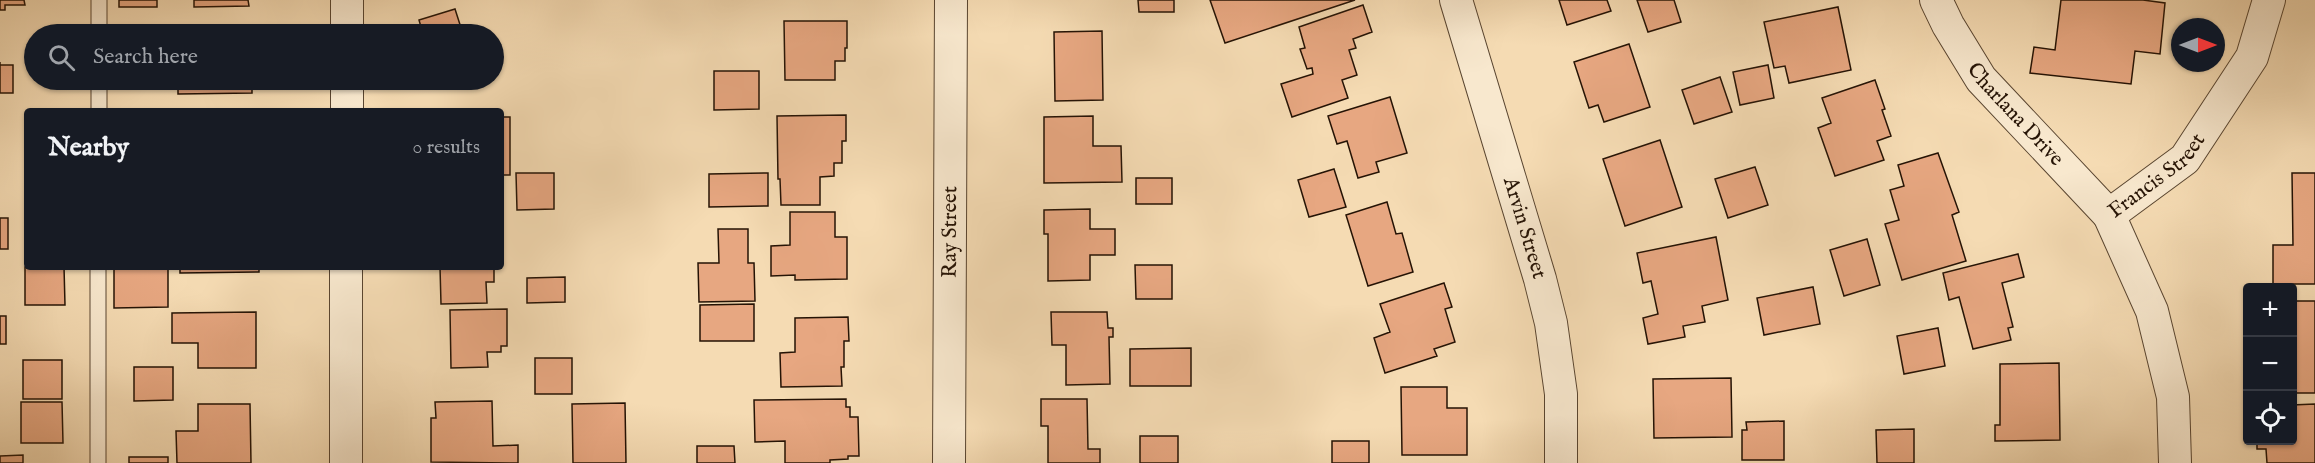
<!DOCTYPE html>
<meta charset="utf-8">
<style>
body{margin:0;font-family:"IM FELL English",serif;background:#242831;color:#f1f3f6}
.controls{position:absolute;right:18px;bottom:18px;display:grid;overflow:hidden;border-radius:6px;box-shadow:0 2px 4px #0004}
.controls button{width:54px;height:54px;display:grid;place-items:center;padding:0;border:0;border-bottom:2px solid #363941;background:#171b24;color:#f1f3f6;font:30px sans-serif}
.compass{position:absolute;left:2171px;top:18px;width:54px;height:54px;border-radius:50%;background:#171b24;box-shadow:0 2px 4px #0004;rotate:90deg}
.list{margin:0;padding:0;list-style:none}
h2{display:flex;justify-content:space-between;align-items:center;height:78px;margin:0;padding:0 24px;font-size:26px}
h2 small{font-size:20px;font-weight:400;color:#9ea1a6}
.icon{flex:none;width:33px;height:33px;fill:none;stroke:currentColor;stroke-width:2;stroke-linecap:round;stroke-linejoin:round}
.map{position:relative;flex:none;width:2315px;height:463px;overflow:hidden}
.search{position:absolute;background:#171b24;box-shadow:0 2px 4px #0004;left:24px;top:24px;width:480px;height:66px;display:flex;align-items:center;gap:15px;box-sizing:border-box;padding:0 21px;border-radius:33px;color:#9ea1a6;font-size:22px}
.panel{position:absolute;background:#171b24;box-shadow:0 2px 4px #0004;left:24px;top:108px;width:480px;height:162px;border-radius:6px}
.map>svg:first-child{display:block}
</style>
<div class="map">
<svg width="2315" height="463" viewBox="0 0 2315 463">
<rect width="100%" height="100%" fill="#f5dbb3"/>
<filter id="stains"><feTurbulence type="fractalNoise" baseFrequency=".00333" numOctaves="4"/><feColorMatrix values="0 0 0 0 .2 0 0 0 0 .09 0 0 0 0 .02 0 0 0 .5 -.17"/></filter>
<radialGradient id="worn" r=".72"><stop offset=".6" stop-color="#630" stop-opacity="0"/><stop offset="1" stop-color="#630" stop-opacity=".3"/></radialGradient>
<!-- building -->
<path fill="#e7a781" stroke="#251305" stroke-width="1.5" d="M0,0H24L25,5H5V10H0Z
M119,0H157V7H119Z
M194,0H248L249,6L194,7Z
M1138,0H1174V12H1139Z
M1210,0H1355L1225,43Z
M1559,0H1607L1611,11L1567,25Z
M1637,0H1674L1681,22L1648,32Z
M2061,0H2143L2165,3L2160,54L2135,51L2131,84L2030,73L2034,47L2055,50Z
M1363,5L1372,32L1353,39L1356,48L1349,50L1357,75L1342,80L1348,98L1292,117L1281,84L1313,74L1312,68L1307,69L1300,49L1305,48L1299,27Z
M1838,7L1851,70L1789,83L1785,66L1774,68L1764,22Z
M455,9L463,34H423L419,20Z
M784,21H847V48H845V61H835V80H785Z
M171,26H255V34H171Z
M1102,31L1103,100L1055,101L1054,32Z
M1629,44L1650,107L1604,122L1598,105L1589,108L1574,62Z
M0,62V65H13V93H0Z
M1768,65L1774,98L1740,105L1733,72Z
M714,71H759V109L714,110Z
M1720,77L1732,112L1694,124L1682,90Z
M178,80H252V93L178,94Z
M1875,80L1885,109L1882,110L1891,136L1877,141L1884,160L1835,176L1818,128L1831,123L1822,98Z
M1390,97L1407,153L1376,162L1379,172L1358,178L1347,141L1337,144L1328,116Z
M846,115V141H842V163H834V176L820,177V205H781L780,179H778L777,116Z
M1093,116V146H1121L1122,182L1044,183V117Z
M501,117H510V175H501Z
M1660,140L1682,207L1625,226L1603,159Z
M1938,153L1959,212L1952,215L1966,261L1902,280L1885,224L1899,220L1890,190L1904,186L1898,165Z
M1755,167L1768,205L1728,218L1715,179Z
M1334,169L1346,207L1309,217L1298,180Z
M516,173H554V209L517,210Z
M768,173V206L709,207V174Z
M2292,173H2315V284H2273V245H2293Z
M1136,178H1172V204H1136Z
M1387,202L1396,234L1402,233L1413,272L1368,286L1346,215Z
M1090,209V229H1115V255H1090V280L1048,281V234H1044V210Z
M790,212H835V237H847V279L795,280V275L771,276V246L790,245Z
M0,218H8V249H0Z
M718,229H748V263H754L755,301L699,302L698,263H719Z
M1716,237L1728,300L1702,306L1705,322L1683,326L1685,337L1648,344L1643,318L1658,314L1651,281L1643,283L1637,253Z
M1867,239L1880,285L1844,296L1830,250Z
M2018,254L2024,277L2002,283L2013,327L2008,328L2011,340L1973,349L1959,297L1949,300L1943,273Z
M1135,265H1172V299H1136Z
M25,267H64L65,305H25Z
M114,267H168V307L114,308Z
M180,267H259V272L180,273Z
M440,267H494V282H486L487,303L441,304Z
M565,277V302L527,303V278Z
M1444,283L1452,307L1445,309L1455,342L1434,349L1437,356L1385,373L1374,338L1390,332L1380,304Z
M1813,287L1820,324L1764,335L1757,298Z
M2292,301H2315V393H2292Z
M754,304V341H700V305Z
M507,309V346H501V352H487L488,367L451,368L450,310Z
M256,312V368H198V343H172V313Z
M1051,312H1107L1108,328H1113V337H1109L1110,384L1066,385V345H1052Z
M0,316H6V344H0Z
M848,317L849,341H844V367H841L842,386L781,387L780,353L795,352V318Z
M1938,328L1945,366L1904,374L1897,336Z
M1191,348V386H1130V349Z
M535,358H572V394H535Z
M23,360H62V399H23Z
M2059,363L2060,440L1995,441V425H2000V364Z
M134,367H173V400L134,401Z
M1731,378L1732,437L1654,438L1653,379Z
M1401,387H1447V408H1467V455H1402Z
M846,399V407H850V417H858L859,456H848V459L830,460V463H785V441L755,442L754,400Z
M1041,399H1087L1088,449H1100V463H1048V426H1041Z
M492,401L493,446L518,445V463L431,462V418H436L435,402Z
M21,402H62L63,443H21Z
M625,403L626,463H573L572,404Z
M198,404H250L251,463H177L176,431H198Z
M2315,404V463H2267L2266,449H2257V440H2292V405Z
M1784,421V460H1742V430H1747L1746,422Z
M1914,429V463H1877L1876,430Z
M1140,436H1178V463H1140Z
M1332,441H1369V463H1332Z
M697,446H734L735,463H697Z
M23,455V463H0V456Z
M129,457H168V463H129Z"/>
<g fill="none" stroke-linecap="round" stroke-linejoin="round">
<defs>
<path id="service" d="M99,34V0
M99,111V80
M98,463V267"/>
<g id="minor">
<path id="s1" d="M1456,0L1540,279L1551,323L1561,394V463"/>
<path id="s2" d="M1936,0L1948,25L1981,79L2109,215"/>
<path d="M347,34V0"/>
<path d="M347,111V80"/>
<path d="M346,463V267"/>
<path id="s3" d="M949,463L951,0"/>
<path id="s4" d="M2175,463L2173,397L2152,311L2109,215L2185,159L2252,57L2269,0"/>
</g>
</defs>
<!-- service casing -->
<use href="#service" stroke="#594530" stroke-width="17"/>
<!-- minor casing -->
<use href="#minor" stroke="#594530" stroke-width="34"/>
<!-- service -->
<use href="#service" stroke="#f8e8ce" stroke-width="15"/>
<!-- minor -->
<use href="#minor" stroke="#f8e8ce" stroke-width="32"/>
</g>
<g text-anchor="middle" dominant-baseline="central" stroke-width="6" stroke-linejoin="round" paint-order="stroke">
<!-- street labels -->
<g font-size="21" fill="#251305" stroke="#f8e8ce">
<text stroke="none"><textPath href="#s2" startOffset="140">Charlana Drive</textPath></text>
<text stroke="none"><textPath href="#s4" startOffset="322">Francis Street</textPath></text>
<text stroke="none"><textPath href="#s1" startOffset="238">Arvin Street</textPath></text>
<text stroke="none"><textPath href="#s3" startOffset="231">Ray Street</textPath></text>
</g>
</g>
<rect width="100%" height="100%" filter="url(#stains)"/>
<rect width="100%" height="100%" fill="url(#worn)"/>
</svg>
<div class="controls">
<button>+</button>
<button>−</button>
<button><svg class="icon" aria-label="locate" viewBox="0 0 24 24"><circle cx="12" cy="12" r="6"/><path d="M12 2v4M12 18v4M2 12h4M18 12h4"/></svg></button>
</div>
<svg class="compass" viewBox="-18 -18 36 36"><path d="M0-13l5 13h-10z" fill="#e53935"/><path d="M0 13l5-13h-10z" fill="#9ea1a6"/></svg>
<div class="search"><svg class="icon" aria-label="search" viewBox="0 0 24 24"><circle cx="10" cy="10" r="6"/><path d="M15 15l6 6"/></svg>Search here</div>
<section class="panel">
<h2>Nearby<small>0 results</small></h2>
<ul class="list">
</ul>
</section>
</div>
